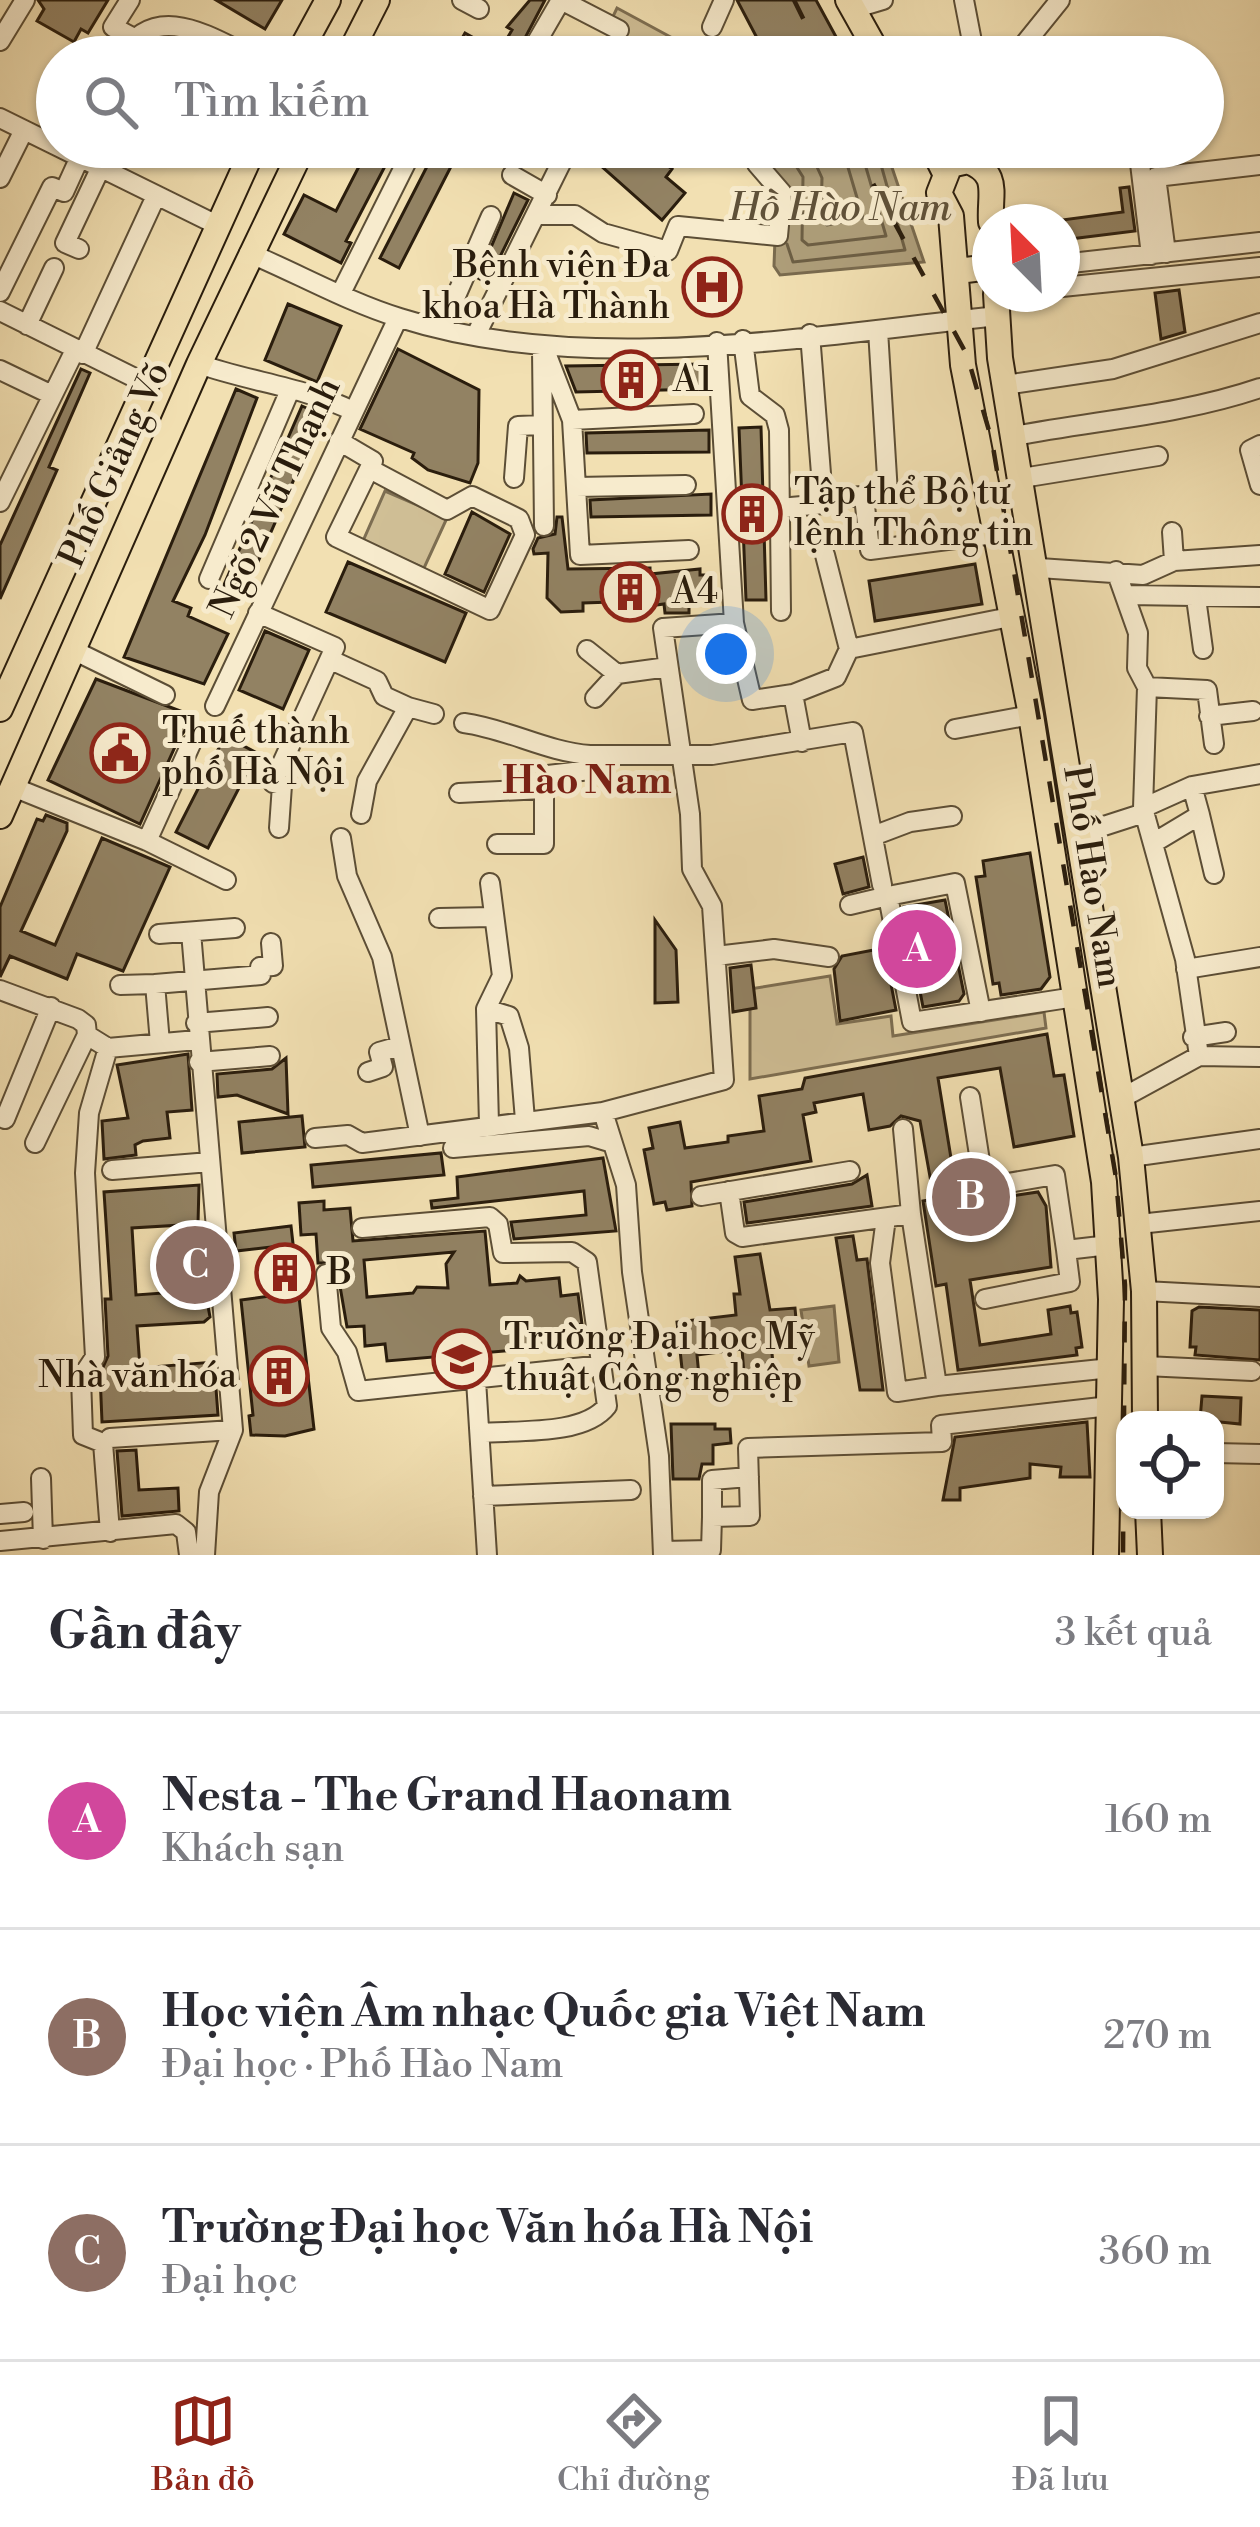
<!DOCTYPE html>
<html lang="vi">
<meta charset="utf-8">
<style>
body{margin:0;font-family:"Libre Bodoni",serif;background:#f7f7f7;color:#2b2b33}
.controls{position:absolute;right:36px;bottom:36px;display:grid;overflow:hidden;border-radius:24px;box-shadow:0 3px 9px #0004}
.controls button{width:108px;height:108px;display:grid;place-items:center;padding:0;border:0;border-bottom:3px solid #e1e1e2;background:#fff;color:#2b2b33;font:60px sans-serif}
.compass{position:absolute;left:972px;top:204px;width:108px;height:108px;border-radius:50%;background:#fff;box-shadow:0 3px 9px #0004;rotate:336deg}
.you{position:absolute;left:726px;top:654px;width:42px;height:42px;margin:-30px;border:9px solid #fff;border-radius:50%;background:#1a73e8;box-shadow:0 0 0 18px #1a73e833}
.badge{display:grid;place-items:center;width:78px;height:78px;border-radius:50%;background:#8f2418;color:#fff;font-size:39px;font-weight:700}
.pin{position:absolute;translate:-50% -50%;border:6px solid #fff;box-shadow:0 3px 12px #0006}
.list{margin:0;padding:0;list-style:none}
h2{display:flex;justify-content:space-between;align-items:center;height:156px;margin:0;padding:0 48px;font-size:51px}
h2 small{font-size:39px;font-weight:400;color:#7c7c81}
.list li{display:grid;grid-template-columns:78px 1fr auto;gap:36px;align-items:center;box-sizing:border-box;height:216px;padding:0 48px;border-top:3px solid #e1e1e2}
.list b{display:block;font-size:45px;white-space:nowrap}
.list p{margin:0;font-size:39px;white-space:nowrap;color:#7c7c81}
.list em{font-size:39px;font-style:normal;color:#7c7c81}
.icon{flex:none;width:66px;height:66px;fill:none;stroke:currentColor;stroke-width:2;stroke-linecap:round;stroke-linejoin:round}
.map{position:relative;flex:none;width:1260px;height:1555px;overflow:hidden}
.search{position:absolute;background:#fff;box-shadow:0 3px 9px #0004;left:36px;right:36px;top:36px;height:132px;display:flex;align-items:center;gap:30px;box-sizing:border-box;padding:0 42px;border-radius:66px;color:#7c7c81;font-size:45px}
.sheet{height:804px;background:#fff}
nav{display:flex;justify-content:space-around;align-items:center;box-sizing:border-box;height:168px;border-top:3px solid #e1e1e2;background:#fff;font-size:33px;color:#7c7c81}
nav a{display:grid;justify-items:center;gap:6px}
nav .on{color:#8f2418}
.map>svg:first-child{display:block}
</style>
<div class="map">
<svg width="1260" height="1555" viewBox="0 0 1260 1555">
<rect width="100%" height="100%" fill="#f2e0b2"/>
<filter id="stains"><feTurbulence type="fractalNoise" baseFrequency=".00167" numOctaves="4"/><feColorMatrix values="0 0 0 0 .2 0 0 0 0 .09 0 0 0 0 .02 0 0 0 .5 -.17"/></filter>
<radialGradient id="worn" r=".72"><stop offset=".6" stop-color="#630" stop-opacity="0"/><stop offset="1" stop-color="#630" stop-opacity=".3"/></radialGradient>
<!-- green -->
<path fill="#d0bf96" stroke="#7d6e52" stroke-width="3" d="M617,8L702,54L708,40L716,37L742,57H630L612,47L618,34L608,27Z
M385,491L447,518L424,568L363,541Z
M830,976L837,1024L891,1016L893,1036L1044,1012L1046,1028L750,1079V989Z"/>
<!-- water -->
<path fill="#ae9e7a" stroke="#796a4e" stroke-width="3" d="M750,147H885L924,262L780,275L774,266L777,184Z
M834,1306L839,1362L809,1366L801,1310Z"/>
<g fill="none" stroke-linecap="round" stroke-linejoin="round">
<!-- shore -->
<path stroke="#6c5e44" stroke-width="3" d="M784,147L803,177L802,240L808,245L886,236L860,147
M808,147L822,178L821,220L827,225L863,218L842,147
M787,244L793,262L905,250L876,147"/>
</g>
<!-- building -->
<path fill="#928263" stroke="#2a1d0d" stroke-width="3" fill-rule="evenodd" d="M38,0H108L88,33L81,29L74,42L37,21L44,9Z
M216,0H282L265,29Z
M530,0H545L515,57H477L461,40L465,33L499,52L512,30L507,27Z
M737,0H816L847,57H767Z
M369,147H395L346,241L351,243L341,263L284,234L304,195L336,211Z
M437,147H461L399,268L380,258Z
M613,147H644L672,169L666,177L685,193L662,220L599,164Z
M1129,187L1135,231L1062,240V220L1123,212L1120,188Z
M514,193L528,200L487,283L478,278Z
M1179,290L1185,332L1161,339L1155,293Z
M288,304L341,326L317,382L265,360Z
M398,349L479,390L478,463L470,483L428,470L412,458L414,453L360,429Z
M705,364L706,389L576,392L566,366Z
M81,369L90,373L49,467L57,470L0,599V545Z
M236,389L257,398L205,535L173,601L191,608L188,616L228,634L204,684L124,657Z
M302,406L322,415L240,603L220,594Z
M761,427L766,600H746L739,428Z
M709,430V452L587,453L586,433Z
M711,494V515L591,517L590,500Z
M472,512L510,534L484,592L445,574Z
M557,517H562L568,569L650,568V574L700,569V575H709L713,599H689V613H665L664,604L612,611V602L583,603V611L561,612L547,598L548,553L534,554L533,549L538,538L555,534Z
M348,562L466,613L445,662L326,612Z
M975,564L982,604L875,621L869,581Z
M265,631L309,650L283,709L239,690Z
M96,679L196,717L179,738L140,824L48,780Z
M225,736L257,753L208,848L176,832Z
M46,815L67,823V831L21,931L55,945L102,838L170,867L123,971L77,954L67,979L10,956L0,977V907L37,819L43,821Z
M1030,853L1050,977L1041,989L1001,995L999,983L993,984L976,877L985,876L983,861Z
M863,857L869,887L843,894L835,864Z
M945,900L964,994L959,1001L923,1007L904,907Z
M655,920L676,950L678,1002L655,1003Z
M884,948L896,1010L840,1021L834,969L842,956Z
M751,965L756,1008L733,1012L730,968Z
M1047,1034L1054,1076L1064,1075L1074,1136L1014,1147L1000,1068L938,1078L957,1195L972,1193L985,1200L1038,1192L1046,1206L1051,1267L970,1280L980,1345L1051,1334L1048,1310L1070,1306L1071,1313L1077,1312L1082,1347L1076,1348L1077,1355L958,1370L946,1284L936,1286L923,1201L934,1199L920,1121L901,1116L890,1126L869,1130L863,1094L814,1103L816,1112L803,1115L811,1161L691,1182L692,1206L667,1210L665,1202L654,1204L644,1150L653,1148L649,1128L680,1122L685,1148L728,1142V1136L764,1131L759,1096L802,1089L805,1078Z
M188,1054L192,1110L167,1112L170,1138L143,1141L135,1145L136,1155L104,1159L102,1121L128,1118L117,1065Z
M286,1058L288,1114L237,1095L218,1097L217,1074L272,1069Z
M302,1116L305,1147L242,1153L239,1122Z
M441,1153L444,1175L313,1187L311,1165Z
M603,1158L616,1231L514,1239L511,1222L586,1215L584,1191L432,1208L431,1201L458,1198L457,1177Z
M867,1175L872,1206L747,1223L744,1202L852,1184Z
M199,1185L198,1224L132,1228L136,1295L205,1290L210,1317L204,1322L137,1326L140,1368L214,1362L218,1415L102,1422L100,1374L108,1356L105,1299H111L104,1192Z
M324,1201V1210L350,1208L353,1241L485,1231L490,1285L517,1283L520,1276L526,1281L559,1278L561,1296L578,1294L582,1324L562,1327L564,1346L387,1361L385,1344L365,1346L364,1326L347,1327L336,1263H318L316,1234L301,1235L299,1203ZM454,1252L446,1264L448,1288L417,1287L413,1293L367,1297L364,1260Z
M291,1226L314,1429L285,1436L251,1435L249,1416L253,1415L241,1300L277,1295L272,1247L236,1251L234,1233Z
M853,1236L857,1260L867,1259L883,1390H860L836,1238Z
M760,1254L770,1310L795,1308L798,1341L771,1344L773,1363L766,1364L767,1372L744,1374L742,1349L697,1355L699,1376L683,1378L677,1322L736,1315L734,1294H740L735,1257Z
M1199,1307L1260,1310V1360L1195,1355L1196,1347H1190L1192,1311Z
M1202,1396L1241,1398L1240,1424L1200,1420Z
M1087,1422L1090,1477H1060L1061,1467L1030,1464V1478L960,1488V1500H943L955,1437Z
M671,1424H715V1429H730L731,1443L713,1445V1464H702L699,1479H673Z
M136,1450L139,1490L178,1488L179,1511L122,1516L117,1451Z"/>
<g fill="none" stroke-linecap="round" stroke-linejoin="round">
<defs>
<path id="minor" d="M130,0L113,27L132,37
M462,0L479,9
M561,0L619,30
M964,0L975,57
M853,9L883,0
M712,27L724,0
M0,41L25,0
M538,41L569,57
M455,52L464,57
M121,57C154,0 207,35 252,57
M165,57L175,49
M528,57L561,0
M1014,57L1060,0
M0,118L217,225
M1138,147L1151,255
M512,175L547,195
M0,178L24,130
M540,215H575L603,233L668,251L678,226L778,236L782,193L757,164L754,147
M79,249L65,243L100,169
M249,253C299,274 348,302 400,318C585,377 809,336 998,316
M1166,253L1156,177L1260,165
M1062,264L1260,242
M1062,287L1260,267
M0,292L52,187L64,192L79,159
M341,293L414,147
M0,311L143,382
M27,325L54,268
M442,328L491,216
M810,334L823,499L888,494L878,330
M476,335L569,147
M743,340L750,396L775,415L779,430L781,611
M717,342L734,623L752,700L793,694L836,677L849,649
M543,345L572,420L580,555L689,550
M542,350L544,526
M83,354L156,196
M199,364C250,382 304,387 353,411
M0,370L52,395
M1005,385L1113,369L1260,323
M572,420L694,414
M1015,436C1098,420 1181,415 1260,388
M339,441L373,461L336,537L490,610L525,535L519,519L472,496L447,510L370,469
M1260,445L1250,450L1260,485
M514,478L518,426L541,425
M1022,478L1158,456
M576,487L686,485
M864,497L870,550L994,534
M0,502L75,350
M780,508L835,503
M1172,532L1174,561
M825,555L849,649
M1039,568L1143,575L1174,561L1260,555
M1116,571L1138,633L1137,668L1147,687L1143,808L1185,959L1199,1056
M209,579L290,390
M1128,595L1260,597
M1196,598L1203,649
M258,613L335,647L273,783L282,785L279,828
M849,649L1010,617
M73,650L165,695
M587,650L617,674L668,667
M331,660L377,681L384,696L408,707L367,781L361,814
M1147,687L1207,690L1214,744
M793,694L802,742
M595,698L617,674
M215,706L398,318
M408,707L434,714
M1209,716L1253,711
M464,723C508,729 547,752 590,755
M955,729L1031,715
M13,787L147,841L226,880
M459,793L544,789L548,775L590,770V755H712L853,732L882,885
M1143,808L1192,786L1260,774
M1200,815L1214,874
M1079,834L1144,813
M873,836L910,822L952,816
M341,838L347,876L382,957L420,1136
M147,841L191,744
M1155,842L1200,815L1192,786
M497,844H544V789
M888,896L955,883L981,1012
M850,905L888,896L912,1022L1075,997
M439,918L493,917
M191,932L233,1430L209,1492L205,1555
M159,934L235,928
M716,956L774,949L829,957
M1186,969L1260,957
M120,985L155,984
M0,990L78,1019L86,1025L87,1035L108,1048L197,1040
M486,1009L509,1016L519,1048L525,1120
M196,1023L268,1017
M1193,1037L1226,1032
M160,1043L155,984L261,975L260,967L273,966L271,943
M108,1048L89,1113L85,1173L95,1357L81,1378L83,1435L103,1443L110,1532
M199,1062L270,1056
M368,1072L383,1067L379,1052L400,1046
M970,1097L984,1187L1055,1175L1066,1250L1109,1245
M1122,1098L1199,1056L1260,1057
M603,1112L626,1185L632,1272L659,1456L663,1555
M5,1119L51,1007
M489,1124L486,1009L502,976L490,883
M903,1129L911,1214
M315,1138L348,1135L362,1143L603,1112L724,1080L712,906L692,869L690,814L663,628L734,623
M35,1143L87,1035
M453,1148L589,1136L609,1142
M1131,1157L1260,1139
M112,1170L210,1162
M729,1191L735,1233L742,1237L911,1214L937,1386L1111,1368
M701,1196L850,1171
M886,1218L880,1263L897,1392L937,1386
M1139,1224L1260,1211
M362,1228L490,1217L498,1224L503,1253L572,1252L587,1262L607,1406C584,1436 515,1430 480,1433
M326,1274L331,1328L347,1352L358,1391L603,1365
M1144,1291L1260,1297
M985,1299L1070,1282L1066,1250
M1145,1366L1252,1371
M476,1380L487,1555
M110,1438L233,1430
M1215,1453L1260,1454
M41,1478L43,1539
M483,1496L631,1490
M0,1514L24,1512
M712,1517V1480L749,1477
M0,1541L176,1524L186,1532L189,1555
M663,1551L711,1550L712,1517L750,1516L748,1448L942,1442L941,1425L1110,1406"/>
<path id="major" d="M848,0L880,57
M297,57L328,0
M348,57L377,0
M932,147L944,171
M991,222C989,194 1001,174 968,161L950,165L939,193L951,216L963,365L1031,715L1104,1182L1111,1299L1106,1555
M958,271L990,267
M996,294L1000,358L1131,1157L1144,1291L1145,1420
M0,709L254,147
M0,816L199,364L303,147
M1148,1510L1150,1555"/>
</defs>
<!-- minor casing -->
<use href="#minor" stroke="#5c4e36" stroke-width="22"/>
<!-- major casing -->
<use href="#major" stroke="#2a1d0d" stroke-width="28"/>
<!-- minor -->
<use href="#minor" stroke="#f7ebcd" stroke-width="18"/>
<!-- major -->
<use href="#major" stroke="#f2e0b2" stroke-width="24"/>
<!-- rail -->
<path stroke="#2a1d0d" stroke-width="4.5" stroke-dasharray="21 21" stroke-linecap="butt" d="M794,0L822,57
M853,147L967,355L992,441L1116,1178L1125,1285L1123,1555"/>
</g>
<!-- icons -->
<defs>
<symbol id="hospital-ring" viewBox="-11 -11 22 22"><circle r="9.5" fill="#f7ebcd" stroke="#8f2418" stroke-width="1.5"/><path d="M-5-5h3v3.5h4V-5h3V5h-3V1.5h-4V5h-3Z" fill="#8f2418"/></symbol>
<symbol id="building-ring" viewBox="-11 -11 22 22"><circle r="9.5" fill="#f7ebcd" stroke="#8f2418" stroke-width="1.5"/><path d="M-4-6H4V6H1V3H-1V6H-4ZM-2.5-4.3h1.7v1.8h-1.7ZM.8-4.3h1.7v1.8H.8ZM-2.5-1h1.7V.8h-1.7ZM.8-1h1.7V.8H.8Z" fill="#8f2418"/></symbol>
<symbol id="civic-ring" viewBox="-11 -11 22 22"><circle r="9.5" fill="#f7ebcd" stroke="#8f2418" stroke-width="1.5"/><path d="M-.6-6.5H3V-4.5H.6V-3L4-1V1h2V6H-6V1h2V-1L-.6-3ZM-1.2 2.5V6h2.4V2.5Z" fill="#8f2418"/></symbol>
<symbol id="university-ring" viewBox="-11 -11 22 22"><circle r="9.5" fill="#f7ebcd" stroke="#8f2418" stroke-width="1.5"/><path d="M0-5L7-2L0 1L-7-2ZM-4 1L0 2.5L4 1V4Q0 6-4 4Z" fill="#8f2418"/></symbol>
</defs>
<g fill-rule="evenodd">
<use href="#hospital-ring" x="679" y="254" width="66" height="66"/>
<use href="#building-ring" x="598" y="347" width="66" height="66"/>
<use href="#building-ring" x="719" y="481" width="66" height="66"/>
<use href="#building-ring" x="597" y="559" width="66" height="66"/>
<use href="#civic-ring" x="87" y="720" width="66" height="66"/>
<use href="#building-ring" x="252" y="1240" width="66" height="66"/>
<use href="#university-ring" x="429" y="1326" width="66" height="66"/>
<use href="#building-ring" x="246" y="1343" width="66" height="66"/>
</g>
<g text-anchor="middle" dominant-baseline="central" stroke-width="10" stroke-linejoin="round" paint-order="stroke">
<!-- poi labels -->
<g font-size="36" fill="#2a1d0d" stroke="#f7ebcd" text-anchor="start">
<text x="670" y="266" text-anchor="end">Bệnh viện Đa<tspan x="670" dy="41">khoa Hà Thành</tspan></text>
<text x="673" y="380">A1</text>
<text x="794" y="493">Tập thể Bộ tư<tspan x="794" dy="41">lệnh Thông tin</tspan></text>
<text x="672" y="592">A4</text>
<text x="162" y="732">Thuế thành<tspan x="162" dy="41">phố Hà Nội</tspan></text>
<text x="327" y="1273">B</text>
<text x="504" y="1338">Trường Đại học Mỹ<tspan x="504" dy="41">thuật Công nghiệp</tspan></text>
<text x="237" y="1376" text-anchor="end">Nhà văn hóa</text>
</g>
<!-- street labels -->
<g font-size="36" fill="#2a1d0d" stroke="#f7ebcd">
<text transform="translate(115 465) rotate(-66)">Phố Giảng Võ</text>
<text transform="translate(276 498) rotate(-65)">Ngõ 2 Vũ Thạnh</text>
<text transform="translate(1092 877) rotate(81)">Phố Hào Nam</text>
</g>
<!-- water labels -->
<g font-size="39" font-style="italic" fill="#5f5139" stroke="#f7ebcd">
<text x="840" y="208">Hồ Hào Nam</text>
</g>
<!-- neighbourhood labels -->
<g font-size="39" font-weight="bold" fill="#7a1f14" stroke="#f7ebcd">
<text x="587" y="781">Hào Nam</text>
</g>
</g>
<rect width="100%" height="100%" filter="url(#stains)"/>
<rect width="100%" height="100%" fill="url(#worn)"/>
</svg>
<div class="controls">
<button><svg class="icon" aria-label="locate" viewBox="0 0 24 24"><circle cx="12" cy="12" r="6"/><path d="M12 2v4M12 18v4M2 12h4M18 12h4"/></svg></button>
</div>
<svg class="compass" viewBox="-18 -18 36 36"><path d="M0-13l5 13h-10z" fill="#e53935"/><path d="M0 13l5-13h-10z" fill="#7c7c81"/></svg>
<div class="you"></div>
<div class="pin badge" style="left:917px;top:949px;background:#d1479c">A</div>
<div class="pin badge" style="left:971px;top:1197px;background:#8d6e63">B</div>
<div class="pin badge" style="left:195px;top:1265px;background:#8d6e63">C</div>
<div class="search"><svg class="icon" aria-label="search" viewBox="0 0 24 24"><circle cx="10" cy="10" r="6"/><path d="M15 15l6 6"/></svg>Tìm kiếm</div>
</div>
<section class="sheet">
<h2>Gần đây<small>3 kết quả</small></h2>
<ul class="list">
<li><span class="badge" style="background:#d1479c">A</span><div><b>Nesta - The Grand Haonam</b><p>Khách sạn</p></div><em>160 m</em></li>
<li><span class="badge" style="background:#8d6e63">B</span><div><b>Học viện Âm nhạc Quốc gia Việt Nam</b><p>Đại học · Phố Hào Nam</p></div><em>270 m</em></li>
<li><span class="badge" style="background:#8d6e63">C</span><div><b>Trường Đại học Văn hóa Hà Nội</b><p>Đại học</p></div><em>360 m</em></li>
</ul>
</section>
<nav>
<a class="on"><svg class="icon" aria-label="map" viewBox="0 0 24 24"><path d="M3 6l6-2 6 2 6-2v14l-6 2-6-2-6 2zM9 4v14M15 6v14"/></svg>Bản đồ</a>
<a><svg class="icon" aria-label="directions" viewBox="0 0 24 24"><path d="M12 3l9 9-9 9-9-9zM9 14v-3h6M13 9l2 2-2 2"/></svg>Chỉ đường</a>
<a><svg class="icon" aria-label="saved" viewBox="0 0 24 24"><path d="M7 4h10v16l-5-4-5 4z"/></svg>Đã lưu</a>
</nav>
